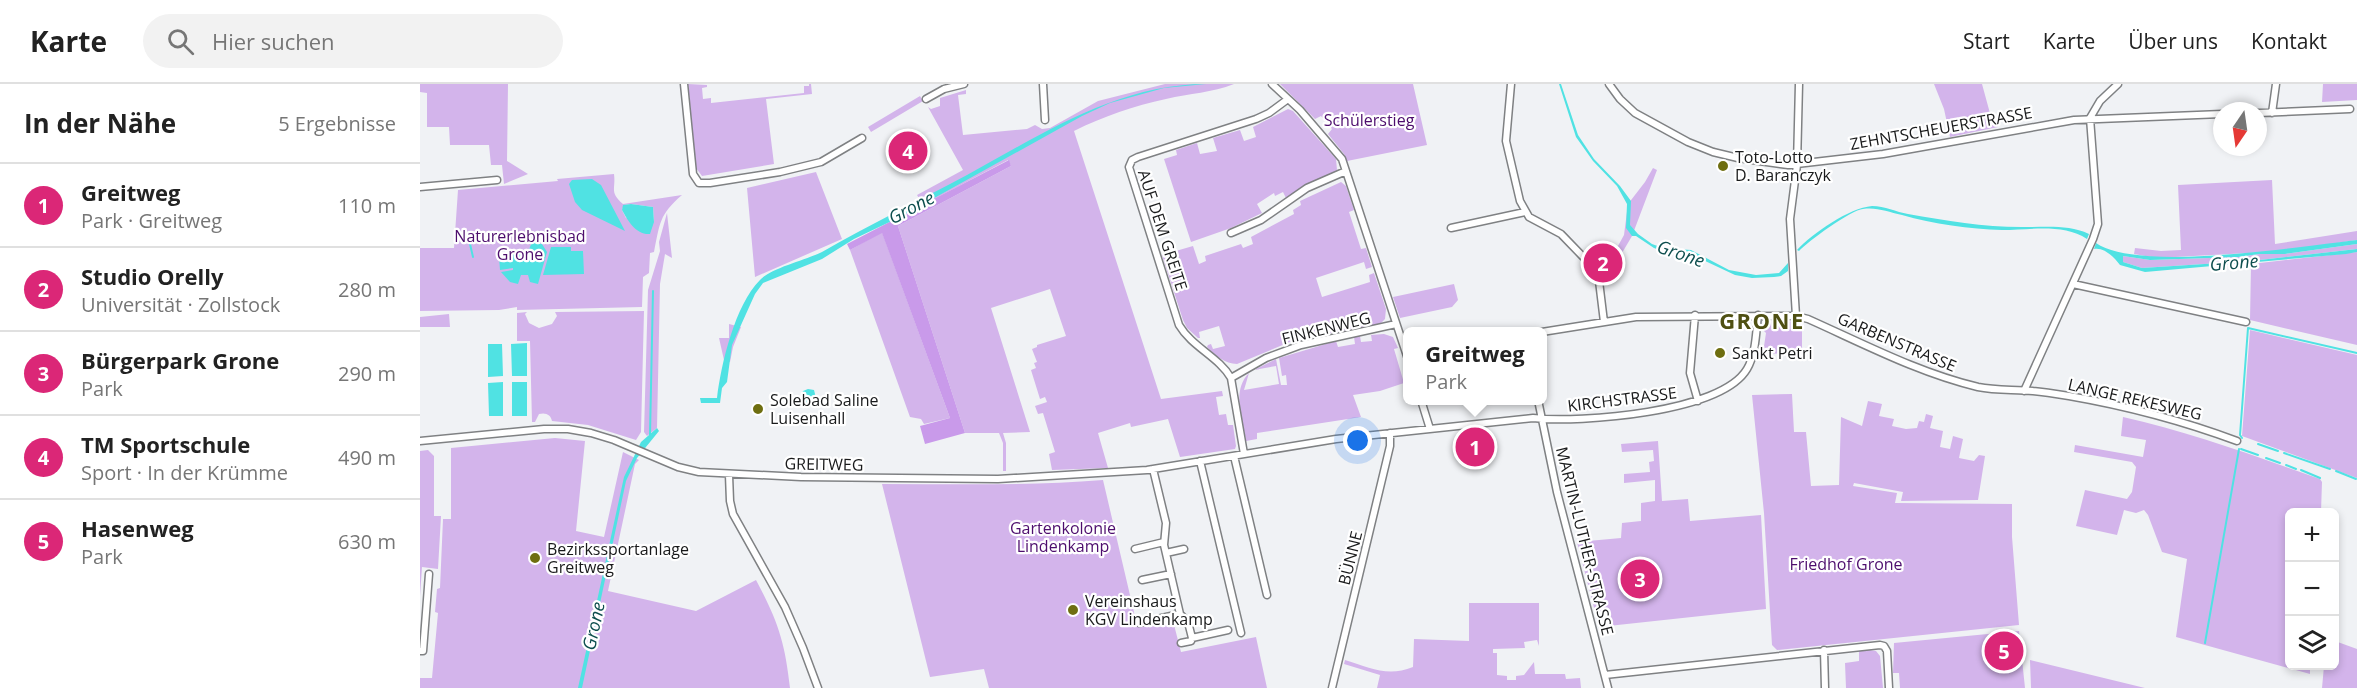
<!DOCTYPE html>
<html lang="de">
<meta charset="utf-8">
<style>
body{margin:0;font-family:"Open Sans",sans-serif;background:#f2f2f2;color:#222}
.controls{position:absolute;right:18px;bottom:18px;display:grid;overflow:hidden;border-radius:9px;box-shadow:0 3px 9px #0003}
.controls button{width:54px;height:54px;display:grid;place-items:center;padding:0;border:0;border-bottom:2px solid #e0e0e0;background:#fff;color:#222;font:30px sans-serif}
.compass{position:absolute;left:1793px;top:18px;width:54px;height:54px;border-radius:50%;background:#fff;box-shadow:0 3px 9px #0003;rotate:193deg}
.you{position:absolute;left:938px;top:357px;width:21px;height:21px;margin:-15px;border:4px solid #fff;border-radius:50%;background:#1a73e8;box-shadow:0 0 0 9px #1a73e833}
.badge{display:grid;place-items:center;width:39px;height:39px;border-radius:50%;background:#db2777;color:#fff;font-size:20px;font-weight:700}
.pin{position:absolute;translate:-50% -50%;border:3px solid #fff;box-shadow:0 2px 6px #0006}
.popup{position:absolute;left:983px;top:243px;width:144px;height:78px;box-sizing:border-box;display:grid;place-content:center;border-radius:9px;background:#fff;filter:drop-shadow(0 2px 4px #0005);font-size:20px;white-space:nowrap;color:#767676}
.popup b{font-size:22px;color:#222}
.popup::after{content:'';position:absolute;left:50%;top:100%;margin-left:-12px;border:12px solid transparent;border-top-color:#fff}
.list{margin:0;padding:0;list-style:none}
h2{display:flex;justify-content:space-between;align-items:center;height:78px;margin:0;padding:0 24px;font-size:26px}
h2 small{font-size:20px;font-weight:400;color:#767676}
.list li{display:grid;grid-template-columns:39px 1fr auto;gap:18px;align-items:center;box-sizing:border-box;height:84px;padding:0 24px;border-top:2px solid #e0e0e0}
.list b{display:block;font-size:22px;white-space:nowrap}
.list p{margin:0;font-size:20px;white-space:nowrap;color:#767676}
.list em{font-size:20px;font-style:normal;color:#767676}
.icon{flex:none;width:33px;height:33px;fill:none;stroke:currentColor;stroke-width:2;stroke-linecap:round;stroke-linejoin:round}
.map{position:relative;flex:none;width:1937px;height:604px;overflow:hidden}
header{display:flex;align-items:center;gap:36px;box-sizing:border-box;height:84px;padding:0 30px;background:#fff;border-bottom:2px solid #e0e0e0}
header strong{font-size:28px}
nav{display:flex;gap:33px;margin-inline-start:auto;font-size:21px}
.search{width:420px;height:54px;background:#f2f2f2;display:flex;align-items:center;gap:15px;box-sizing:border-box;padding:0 21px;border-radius:33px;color:#767676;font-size:22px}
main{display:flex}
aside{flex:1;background:#fff}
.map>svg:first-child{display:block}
</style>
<header>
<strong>Karte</strong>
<div class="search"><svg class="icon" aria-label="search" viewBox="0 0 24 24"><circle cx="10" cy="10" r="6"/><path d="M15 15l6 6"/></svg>Hier suchen</div>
<nav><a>Start</a><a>Karte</a><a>Über uns</a><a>Kontakt</a></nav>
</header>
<main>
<aside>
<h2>In der Nähe<small>5 Ergebnisse</small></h2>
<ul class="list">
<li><span class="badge">1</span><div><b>Greitweg</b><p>Park · Greitweg</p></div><em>110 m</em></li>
<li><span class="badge">2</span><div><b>Studio Orelly</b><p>Universität · Zollstock</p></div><em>280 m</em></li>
<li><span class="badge">3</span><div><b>Bürgerpark Grone</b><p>Park</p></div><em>290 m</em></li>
<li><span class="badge">4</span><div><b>TM Sportschule</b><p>Sport · In der Krümme</p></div><em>490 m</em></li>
<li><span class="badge">5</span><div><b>Hasenweg</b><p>Park</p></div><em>630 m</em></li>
</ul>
</aside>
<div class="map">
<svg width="1937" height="604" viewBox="0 0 1937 604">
<rect width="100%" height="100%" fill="#f0f2f5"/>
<!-- green -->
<path fill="#d3b4eb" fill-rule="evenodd" d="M0,0H88L87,77L108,90L84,100L82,81H71L69,61H30L29,43H7V9L0,8Z
M268,0L287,1V3L282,4L283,15L291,14V19L384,9V2H389V0H391L392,10L346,15L354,80L282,92L276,84Z
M745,0H814C792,9 770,9 746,15C714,22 684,32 654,47L741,315L802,307L803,312L796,313L799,331L806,330L808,341H813L816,362L815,365L760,373L748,335L711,343L710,339L678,349L688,384L632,386L629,370L635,368L623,329L618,330L615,322L627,318L625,313L620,315L611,286L616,284L614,279L617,278L612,265L617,263V261L646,252L630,205L571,224L610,348L583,349L586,359V387H583V359L579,349H545L478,142L591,82L588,76L503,121L497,111L543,86L508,23L511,25L520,22V14L546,6V10L538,11L543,51L607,45L615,41L622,45L630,44L678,17Z
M860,0H993L1007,61L927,77L924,70L908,50L912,45L901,32L895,35Z
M1514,0H1562L1571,33L1578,43L1530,53L1524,25Z
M1903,0H1937V16L1902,18Z
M500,12L503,17L451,48L448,43Z
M868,25L873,27L916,75L917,86L866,114L863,108L855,112L854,109L837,120L842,129L811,144L771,158L744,75L757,71L756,66L777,59L780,70L797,67L793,54L820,46L824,57L836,53L833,43Z
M1233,84L1237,86L1212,152L1192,186L1187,182L1204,151L1208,120L1225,98Z
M396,88L422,155L335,193L327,104Z
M194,90C196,105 189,108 203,120L262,111C239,131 240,139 234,168L230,169L229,189L223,193L222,223L97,226V223L79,226L0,227V164H34L38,106L138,97L137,95ZM211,120L233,123L234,138L206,134L202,126L204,121Z
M1852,96L1855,160L1937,147V156L1865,167L1755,173H1731L1714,170L1715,164L1741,167L1761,166L1758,101Z
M921,98L926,102L934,126L929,128L941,165L946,164L952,183L946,185L944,178L896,194L902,213L950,198L949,191L954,189L966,225L965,235L960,240L877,255L817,280C805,280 795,271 787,263L788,261L791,260L793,265L805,262L799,242L779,248L780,254H778L767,244L763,236L742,171L773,162L779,180L786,177L785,172L821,160L823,164L833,160L831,153L874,130L873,126L881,121L880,117Z
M247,129L252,174L245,170L240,200L237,344L227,352L224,348L228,206L240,167L239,158Z
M462,148L530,334L504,340L501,335L490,333L430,166Z
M1937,160V165L1831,177L1722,184L1703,178V172L1730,176L1818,173L1839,170H1865Z
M1937,168V261L1830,236L1831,180Z
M1034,200L1038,216L1032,223L980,234L973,213Z
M224,227L221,348L216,356L168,341L132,337C131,331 126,328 119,330L115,338H112L110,257H97V229L107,228L105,230L109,239L119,244L132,240L137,232L135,228Z
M29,230L30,243H0V233Z
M1351,236L1382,238V271L1343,269L1346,249L1342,245V243Z
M309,240L321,243L313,263L310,278L304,276L299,254H309Z
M1830,246L1937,271V394L1822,352Z
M964,250L973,253L978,264L974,265L984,299L960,307L933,311L941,333L837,349V355L826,357C823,335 811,307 829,289L824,306L859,300L856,282L834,286L856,275L861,301H867L866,291L862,292L859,274L916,257L918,263L935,260L934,253L940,252L941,258L952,257L951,251Z
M1372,310L1374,348H1386L1391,402L1419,401L1421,333L1442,342L1448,317L1462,320L1459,332L1474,335L1472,342L1486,345L1497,344L1499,337L1504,338L1506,330L1513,332L1510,344L1523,347L1520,363L1530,365L1533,352L1543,355L1539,374L1554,377L1559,371L1565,372L1558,416L1481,417L1483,408L1434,399L1433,402L1477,409L1475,419L1592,420V453L1599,541L1357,566L1352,561L1344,429L1332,311Z
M1703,333C1770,348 1835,372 1900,395L1902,398L1901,428H1870V582H1890V590L1756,553L1767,475L1742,468L1728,431L1724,426L1716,429L1704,426L1697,451L1656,442L1665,406L1707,415L1712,408L1716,383L1712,378L1654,368L1655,361L1723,373L1726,356L1701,352Z
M1063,345L1068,380L1047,381L1041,347Z
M135,354L165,357L156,447L184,453L203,368L219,376L215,380L188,507L276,527L336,496C358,537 365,558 370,604H0V594H12L18,529L15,528L17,505L20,504L23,435H31V364Z
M1238,357L1242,417L1268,415L1270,437L1341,431L1346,525L1179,543L1157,458L1201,454L1202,439L1221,437V419L1235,417V396L1204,399V390L1230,388L1229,378L1234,377L1233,366L1202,368L1201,360Z
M8,366L14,372V432H21L18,485L2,483L0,512V367Z
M683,396L717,541L752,533L761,568L836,553L847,604H569L564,585L510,593L462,400C536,400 609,402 683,396Z
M1049,519H1119V562L1117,556L1104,558L1105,564L1073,565V569H1077V591L1087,592V596H1096V592L1104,591L1114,578L1115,590H1145L1146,595L1160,594L1161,604H957L960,591L924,580L925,576C950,584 968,593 993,583L994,555L1049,557Z
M1599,547L1605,604H1480L1479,589H1473L1474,559Z
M1915,557L1937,565V604H1902L1904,582H1914Z
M1449,566L1456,567L1460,572L1463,604H1426L1425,579L1439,577V567Z
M1610,576L1725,604H1611Z"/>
<!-- forest -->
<path fill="#c99aea" d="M589,76L591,82L478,142L545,349L505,360L500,342L530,334L462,149L430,166L427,160Z"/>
<!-- water -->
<path fill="#50e2e3" d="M786,0L744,4L690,19L662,32L480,133L434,155L402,175L343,199L335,210L312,261L307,298L302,304L300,319H281L280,314H297C301,280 315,221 340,196C351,184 386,176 402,168C449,141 498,117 547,91C622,50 698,0 786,0Z
M1139,0H1141L1158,51L1174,75L1200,102L1211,117L1210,141L1218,150L1232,160L1243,164L1271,166L1309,186L1336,191L1359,189L1368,179V187L1361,192L1354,193L1332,194L1315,191L1266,168H1245L1234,164L1216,152H1212L1206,144L1207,120L1197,102L1173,77L1156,53Z
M172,95L181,101L205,147L162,126L155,118L149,100L152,96Z
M211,120L233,123L234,138L230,150C216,151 208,137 202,126L203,121Z
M1452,122C1465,122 1476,128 1488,130C1528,137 1569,144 1609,143C1630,143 1650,141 1669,150L1667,155C1643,139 1610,146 1582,146C1550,145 1513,140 1482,131C1468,128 1457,123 1443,125C1432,125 1386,159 1379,167L1377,166C1393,149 1429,124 1452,122Z
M1937,156V160L1865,170H1839L1818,173L1730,176L1703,172V178L1722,184L1831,177L1937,165V168L1926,170L1725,188L1700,181C1694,173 1684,163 1674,165L1676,159C1720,189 1882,162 1937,156Z
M112,158L122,160L127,168L118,200L110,198L108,191H101L98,200L90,198L81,188L93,186V184L80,186L79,173L85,167L108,168Z
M131,163H151V167H163L164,190L123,191Z
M107,259V292H92L91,260Z
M68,260H82L83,292L68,293Z
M83,298V332H69L68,299Z
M92,298H107V332H92Z
M388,305L394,306L396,314L392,323L381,321L380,316L383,307Z
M237,344L239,347L217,374L206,397L162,604H158L204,393L221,358Z"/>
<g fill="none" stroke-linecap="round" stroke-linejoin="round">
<!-- stream -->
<path stroke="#50e2e3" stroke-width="2" d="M50,160L53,173
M80,164V165
M230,351L233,207
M1822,354L1820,351L1828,244L1937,269
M1838,360L1858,367
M1821,365L1838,371
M1864,369L1910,385
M1846,374L1860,379
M1866,381L1876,385
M1881,386L1900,394
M1916,387L1936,395
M1785,559L1819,365"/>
<defs>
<path id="street" d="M264,0L273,90L279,99H290L360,88L401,78L442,54
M623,0L625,36
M852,0L880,26L922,75L988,275
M1091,0L1086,57L1100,117L1109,133L1141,150L1170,180L1179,197L1184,238
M1189,0L1200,15L1215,29L1268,58L1293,68L1318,74L1368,81L1463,70L1654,36L1802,30
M506,15L524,5L544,0
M1838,29L1930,25
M1852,29L1856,0
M1670,34L1680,17L1698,0
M0,103L77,96
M1031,144L1105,128
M811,149L841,136L887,104L926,87
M1653,200L1826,238
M1275,231L1270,289L1278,317
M1376,232L1370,135L1377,81L1379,0
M1122,248L1216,233L1376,232L1388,235C1444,260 1499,289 1558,303C1577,307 1595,305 1613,307C1625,308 1637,310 1649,312C1707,322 1763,337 1817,357
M811,294L846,274L881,261L976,240
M1604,307L1673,155L1678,140L1670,34
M1001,316L1010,345
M1118,316L1137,408L1188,604
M0,357L124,345H148L171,349L194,356L258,383L279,388L381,393L578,395L727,386L916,355L1113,334C1160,339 1301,329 1327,285C1336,270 1336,248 1338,231
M824,370L811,294C799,273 772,263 759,241L709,83L712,76L718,73L836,35L849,29L868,15
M814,372L847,511
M780,377L821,549
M733,385L746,439L744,461L760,530L768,538L772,554L808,546
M309,391L310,417L313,430L365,523L383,564L398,604
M715,465L744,458
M746,469L764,465
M722,496L751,490
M719,539L760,530
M761,559L771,557L772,554
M1404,566L1405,604
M0,567H3L9,490
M1185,591L1460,561L1464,562L1467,567L1469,604
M912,604L970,362V349"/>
</defs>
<!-- street casing -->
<use href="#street" stroke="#7f8183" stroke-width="9"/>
<!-- street -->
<use href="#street" stroke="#fff" stroke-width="6"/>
</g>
<!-- markers -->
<g fill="#6e6e10" stroke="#fff" stroke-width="2">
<circle cx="1303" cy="82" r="6"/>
<circle cx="1300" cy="269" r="6"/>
<circle cx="338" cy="325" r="6"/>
<circle cx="115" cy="474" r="6"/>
<circle cx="653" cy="526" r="6"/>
</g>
<g text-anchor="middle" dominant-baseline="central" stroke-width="4.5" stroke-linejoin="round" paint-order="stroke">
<!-- park labels -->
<g font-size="16" fill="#4d0d6d" stroke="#fff">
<text x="949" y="36">Schülerstieg</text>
<text x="100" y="152">Naturerlebnisbad<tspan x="100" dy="18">Grone</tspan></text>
<text x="643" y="444">Gartenkolonie<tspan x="643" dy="18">Lindenkamp</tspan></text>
<text x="1426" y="480">Friedhof Grone</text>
</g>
<!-- street labels -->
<g font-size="16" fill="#191a1b" stroke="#fff">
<text transform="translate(1521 44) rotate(-10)">ZEHNTSCHEUERSTRASSE</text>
<text transform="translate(743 146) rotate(72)">AUF DEM GREITE</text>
<text transform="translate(906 244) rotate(-14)">FINKENWEG</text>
<text transform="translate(1477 258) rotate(23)">GARBENSTRASSE</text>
<text transform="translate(1202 315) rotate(-7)">KIRCHSTRASSE</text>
<text transform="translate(1715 315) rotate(13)">LANGE REKESWEG</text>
<text transform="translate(404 380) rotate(1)">GREITWEG</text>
<text transform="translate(1165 457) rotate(76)">MARTIN-LUTHER-STRASSE</text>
<text transform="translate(930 474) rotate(-76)">BÜNNE</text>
</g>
<!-- poi labels -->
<g font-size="16" fill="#191a1b" stroke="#fff" text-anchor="start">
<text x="1315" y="73">Toto-Lotto<tspan x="1315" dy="18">D. Baranczyk</tspan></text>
<text x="1312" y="269">Sankt Petri</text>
<text x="350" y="316">Solebad Saline<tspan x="350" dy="18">Luisenhall</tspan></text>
<text x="127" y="465">Bezirkssportanlage<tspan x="127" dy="18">Greitweg</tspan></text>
<text x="665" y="517">Vereinshaus<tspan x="665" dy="18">KGV Lindenkamp</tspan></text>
</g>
<!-- water labels -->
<g font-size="18" font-style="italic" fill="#0d4e4e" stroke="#fff">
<text transform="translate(491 123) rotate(-28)">Grone</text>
<text transform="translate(1261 169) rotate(19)">Grone</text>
<text transform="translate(1814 178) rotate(-5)">Grone</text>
<text transform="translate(173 542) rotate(-78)">Grone</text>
</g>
<!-- district labels -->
<g font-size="22" font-weight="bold" letter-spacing="1.5" fill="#4f5013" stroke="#fff">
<text x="1342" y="236">GRONE</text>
</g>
</g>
</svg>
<div class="controls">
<button>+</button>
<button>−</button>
<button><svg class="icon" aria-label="layers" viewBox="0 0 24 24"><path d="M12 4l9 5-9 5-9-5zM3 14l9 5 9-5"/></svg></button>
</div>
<svg class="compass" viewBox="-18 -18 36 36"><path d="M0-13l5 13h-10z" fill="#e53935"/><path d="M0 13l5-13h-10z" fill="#767676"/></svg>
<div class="you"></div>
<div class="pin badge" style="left:1055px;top:363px">1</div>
<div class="popup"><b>Greitweg</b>Park</div>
<div class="pin badge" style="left:1183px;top:179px">2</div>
<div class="pin badge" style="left:1220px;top:495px">3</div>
<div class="pin badge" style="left:488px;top:67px">4</div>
<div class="pin badge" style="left:1584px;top:567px">5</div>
</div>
</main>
